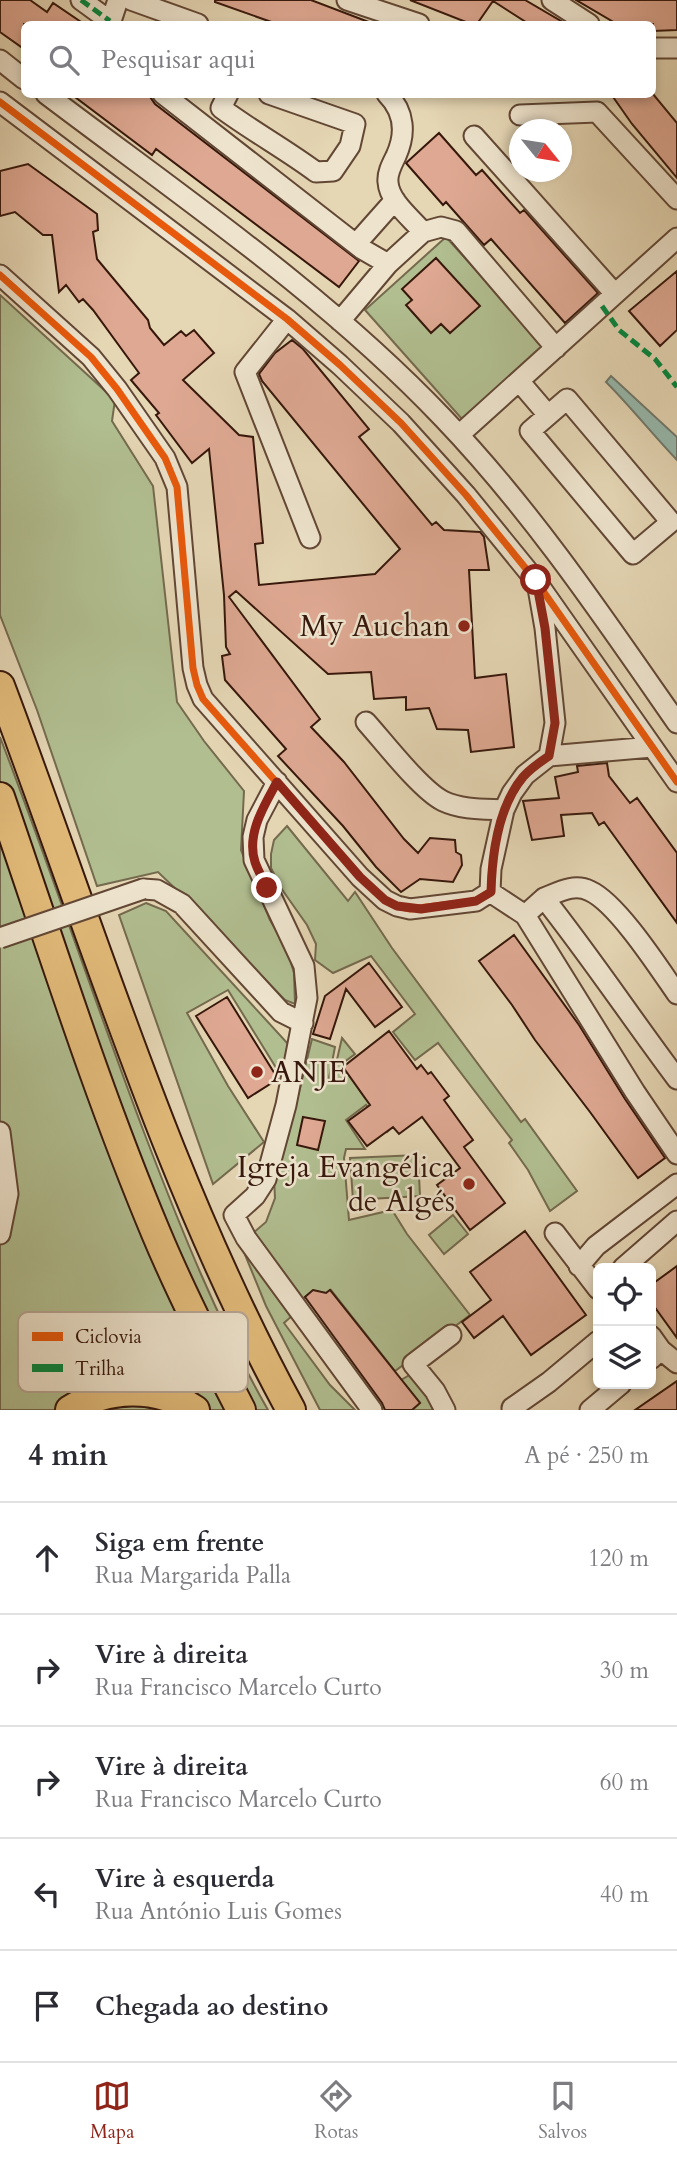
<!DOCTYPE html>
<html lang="pt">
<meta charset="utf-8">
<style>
body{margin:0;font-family:Cardo,serif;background:#f2f2f3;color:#2b2b33}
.controls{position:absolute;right:21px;bottom:21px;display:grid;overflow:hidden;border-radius:10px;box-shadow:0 4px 10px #0003}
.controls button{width:63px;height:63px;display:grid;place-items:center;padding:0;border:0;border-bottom:2px solid #e1e1e2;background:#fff;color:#2b2b33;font:35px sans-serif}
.compass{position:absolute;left:509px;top:119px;width:63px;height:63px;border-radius:50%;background:#fff;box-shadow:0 4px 10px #0003;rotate:120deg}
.stop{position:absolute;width:21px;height:21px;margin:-16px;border:5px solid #8f2418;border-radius:50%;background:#fff}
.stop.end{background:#8f2418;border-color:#fff;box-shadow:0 2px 7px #0008}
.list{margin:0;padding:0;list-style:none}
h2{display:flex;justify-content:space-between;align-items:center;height:91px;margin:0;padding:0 28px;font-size:30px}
h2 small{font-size:23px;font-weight:400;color:#7c7c81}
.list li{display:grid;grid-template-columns:46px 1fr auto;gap:21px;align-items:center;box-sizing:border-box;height:112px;padding:0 28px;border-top:2px solid #e1e1e2}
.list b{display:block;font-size:26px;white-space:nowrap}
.list p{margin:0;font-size:23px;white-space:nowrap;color:#7c7c81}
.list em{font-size:23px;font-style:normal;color:#7c7c81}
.icon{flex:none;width:38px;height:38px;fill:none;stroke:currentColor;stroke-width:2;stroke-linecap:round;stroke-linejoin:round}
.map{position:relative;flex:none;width:677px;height:1410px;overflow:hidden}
.search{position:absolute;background:#fff;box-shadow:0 4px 10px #0003;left:21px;right:21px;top:21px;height:77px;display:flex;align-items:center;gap:18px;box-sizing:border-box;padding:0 24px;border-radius:10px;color:#7c7c81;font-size:26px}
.sheet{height:651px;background:#fff}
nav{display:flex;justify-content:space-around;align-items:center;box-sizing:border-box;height:98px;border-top:2px solid #e1e1e2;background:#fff;font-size:19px;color:#7c7c81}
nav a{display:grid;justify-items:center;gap:4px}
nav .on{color:#8f2418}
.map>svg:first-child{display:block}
</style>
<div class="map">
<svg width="677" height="1410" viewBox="0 0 677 1410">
<rect width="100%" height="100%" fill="#e5d6b4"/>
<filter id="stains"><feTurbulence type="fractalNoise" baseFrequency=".00286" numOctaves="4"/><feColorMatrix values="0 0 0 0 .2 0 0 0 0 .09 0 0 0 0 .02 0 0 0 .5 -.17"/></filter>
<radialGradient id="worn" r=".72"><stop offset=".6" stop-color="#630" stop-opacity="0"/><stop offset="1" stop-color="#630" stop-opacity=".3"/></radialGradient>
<!-- green -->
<path fill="#b1be90" stroke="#746a4e" stroke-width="2" d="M446,237L544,346L462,419L365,310Z
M0,295L115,400L112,421L153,486L177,702L204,741L244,791L241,850L270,920L287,949L294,973L295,1004L285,1000L203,915L158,872L97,886L37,710L0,615Z
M0,737C51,869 95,1003 145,1135C181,1229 218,1322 268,1410H0Z
M287,826L348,901L355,892L392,948L521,1122L525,1119L577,1191L550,1211L528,1170L509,1143L512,1140L438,1043L415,1060L393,1032L415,1014L371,956L333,973L315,960L316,944L307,925L281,888L271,868V854L274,840Z
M146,903L166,911L289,1045L283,1079L228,990L187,1013L228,1086L264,1142L213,1184L119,915Z
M342,1038L355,1054L343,1063V1067L365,1098L393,1127L387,1132L366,1105L346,1120L365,1149H346L344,1158L349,1220L392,1210L407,1234L470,1315L395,1371L331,1290L326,1293L313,1291L300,1301L252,1234L266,1222L275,1198L274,1178L288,1137L312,1039L335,1047L329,1078L332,1081Z
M418,1155L420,1196L353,1200L350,1158Z
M453,1215L468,1234L444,1254L429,1235Z
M242,1239L255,1267L293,1315L284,1323L330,1385L355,1410H320L266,1306L239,1240Z
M413,1373L440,1410H412L420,1403L401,1380Z"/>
<!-- water -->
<path fill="#96b9ad" stroke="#70786c" stroke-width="2" d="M611,376L677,437V460C653,435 631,407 606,382Z"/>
<!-- building -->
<path fill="#dea892" stroke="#36170b" stroke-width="2" d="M0,0H30L47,12L53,3L84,24H24V49L0,32Z
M215,0H311L374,24H277L215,2Z
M410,0H525L566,24H529L493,1L477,24H471Z
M576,0H677V30L653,31V24H617Z
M71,94H148L155,104L359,261L339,287L156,149L152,155Z
M611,94H653L677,123V178L632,124Z
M439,133L476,175L482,170L520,213L524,210L598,293L565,323L491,239L484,245L446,202L443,205L406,163Z
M28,164L97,214L98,230L93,232L97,259L148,320L150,328L164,345L181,331L186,336L194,330L214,353L183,380L239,435L253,437L263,543L255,544L259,585L375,574L400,549L262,381L259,374L275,353L292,340L303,349L369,429L359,437L432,525L436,522L444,530L480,532L484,537L489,570H469L475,678L506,674L514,747L471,752L468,730L437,729L429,708L406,710V697L374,699L371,672L328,674L236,591L229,597L320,719L311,727L344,762L404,839L418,853L430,838L455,840L456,852L461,855L462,865L453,882L420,879L401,892L376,867L343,826L278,756L286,749L225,680L222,656L230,654L226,647L224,595L209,449L192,463L156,415L159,413L131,380L139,373L93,310L83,299L79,302L66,285L59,292L52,235H43L15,212L0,216V171Z
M436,258L480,306L450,333L441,324L431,333L406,305L412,300L402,289Z
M677,271V330L660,346L629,311Z
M607,763L609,776L630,803L637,798L677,853V923L604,822L599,825L592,813L561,815L564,836L532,840L523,801L559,798L555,777L578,772L577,766Z
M514,935L579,1025L625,1099L665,1158L638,1178L590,1112L535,1040L512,1005L479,961Z
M369,963L402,1007L375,1027L346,989L330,1039L313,1034L325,996Z
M227,997L278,1079L248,1098L196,1016Z
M389,1031L417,1069L421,1065L428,1074L431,1072L449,1096L444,1100L473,1140L464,1147L505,1203L470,1230L437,1185L460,1168L422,1117L399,1134L393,1127L367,1146L348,1121L370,1105L343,1067Z
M303,1117L325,1121L318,1150L297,1145Z
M525,1231L586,1315L531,1355L503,1316L474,1338L462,1322L491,1300L470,1272Z
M677,1266V1338L651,1302V1285Z
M313,1290L326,1293L330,1290L420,1403L412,1410H385L382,1403L305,1297Z
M677,1381V1410H635Z"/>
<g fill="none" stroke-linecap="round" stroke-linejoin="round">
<defs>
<path id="minor" d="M81,0L110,21
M131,0L198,24
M347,0L419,24
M552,0L589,24
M110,24L118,0
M652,48H677
M0,60L24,79
M46,94C182,197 325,294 443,418C532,511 604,618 677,723
M163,94L362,249L388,264
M228,94L221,108C252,131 285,149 316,172L333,171L350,146L355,124L269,94
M387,94C405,112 406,134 396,156C392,164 387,173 388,182C389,201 411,218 423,232
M0,102L287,319L340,365L401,423L466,495L536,581L677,782
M520,115L597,112L677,199
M474,136L615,294
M356,244L395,200
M0,275L91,357L117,389L165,458L177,487L193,668L197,685L203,699L360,877L385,900L397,906L410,909L476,901L490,892
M287,319L245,372L310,538
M340,321L388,264L423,232L441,227L456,231L556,348
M519,381L548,415
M567,399L671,522L633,554L530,431Z
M459,435L677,238
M538,588L545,628L555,723L549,756
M366,722C384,742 421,790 443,801C462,810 484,809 504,810L512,793L525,775L549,756L652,747
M277,782L257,820L253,837L254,860L304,966L307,998L286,1105L266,1179L255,1196L234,1215L246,1238L372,1410
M504,810L491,869L490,892L525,915L635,1092L677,1154
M143,889L157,890L182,904L281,1012L303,1023
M544,898C559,892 574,883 590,891C617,903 659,968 677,994
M525,915L544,898C590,956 632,1019 677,1079
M0,1132L8,1194L0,1234
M555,1233L598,1289
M579,1266L596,1246L677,1184
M623,1268L677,1221
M651,1336L661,1350L651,1359
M661,1350L677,1363
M445,1410L435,1391L413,1364L451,1335
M514,1410L512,1408L549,1382L598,1341
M590,1410L621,1384"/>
<path id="highway" d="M0,686C92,929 166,1181 291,1410
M0,797C50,942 96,1090 156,1233C181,1293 211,1352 241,1410
M70,1410C107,1386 157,1385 195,1410"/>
</defs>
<!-- minor casing -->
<use href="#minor" stroke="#624735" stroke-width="23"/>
<!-- highway casing -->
<use href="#highway" stroke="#36170b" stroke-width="32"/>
<!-- minor -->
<use href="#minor" stroke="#eee4ce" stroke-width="19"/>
<!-- highway -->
<use href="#highway" stroke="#e2bb7a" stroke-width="28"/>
<defs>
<path id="minor-bridge" d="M0,938L143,889"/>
</defs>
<!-- minor-bridge casing -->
<use href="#minor-bridge" stroke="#624735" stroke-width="23" stroke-linecap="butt"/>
<!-- minor-bridge -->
<use href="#minor-bridge" stroke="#eee4ce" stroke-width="19"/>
<!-- quiet -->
<path stroke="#00873e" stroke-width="5" stroke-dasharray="10 5" stroke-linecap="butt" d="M81,0L110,21
M602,306L619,330L655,359L677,387"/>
<defs>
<path id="cycleway" d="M0,102L287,319L340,365L401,423L466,495L536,581L677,782
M0,275L91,357L117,389L165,458L177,487L193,668L197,685L203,699L360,877L385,900L397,906L410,909L476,901L490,892"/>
</defs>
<!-- cycleway casing -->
<use href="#cycleway" stroke="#eee4ce" stroke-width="11"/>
<!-- cycleway -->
<use href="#cycleway" stroke="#e8590c" stroke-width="7"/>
</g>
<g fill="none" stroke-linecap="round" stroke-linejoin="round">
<!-- route -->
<path stroke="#8f2418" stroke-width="9" d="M267,888C263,879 258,871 255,862C246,834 264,806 277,782L360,877L385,900L397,906L421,909L476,901L491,892C492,853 498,807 523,777C530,769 540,762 549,756L555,723L545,628L536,580"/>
</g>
<!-- markers -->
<g fill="#8f2418" stroke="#eee4ce" stroke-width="2.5">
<circle cx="464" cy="626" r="7"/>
<circle cx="257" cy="1072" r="7"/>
<circle cx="469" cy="1184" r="7"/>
</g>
<g text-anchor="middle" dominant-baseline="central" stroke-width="5" stroke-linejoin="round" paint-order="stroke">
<!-- poi labels -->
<g font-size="30" fill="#36170b" stroke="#eee4ce" text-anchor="end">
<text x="450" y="626">My Auchan</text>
<text x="271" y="1072" text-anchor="start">ANJE</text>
<text x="455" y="1167">Igreja Evangélica<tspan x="455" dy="34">de Algés</tspan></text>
</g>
</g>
<!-- legend -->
<rect x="18" y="1312" width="230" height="80" rx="10" fill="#eee4ce" stroke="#b7a694" stroke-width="2"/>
<rect x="32" y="1332" width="31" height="9" fill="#e8590c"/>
<rect x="32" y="1364" width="31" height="8" fill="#00873e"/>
<g font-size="19" fill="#36170b">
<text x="75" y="1343">Ciclovia</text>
<text x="75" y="1375">Trilha</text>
</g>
<rect width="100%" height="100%" filter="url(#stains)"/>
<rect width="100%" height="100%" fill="url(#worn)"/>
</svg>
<div class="controls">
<button><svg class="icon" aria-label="locate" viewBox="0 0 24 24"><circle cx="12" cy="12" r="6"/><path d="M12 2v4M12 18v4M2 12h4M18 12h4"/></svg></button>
<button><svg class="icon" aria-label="layers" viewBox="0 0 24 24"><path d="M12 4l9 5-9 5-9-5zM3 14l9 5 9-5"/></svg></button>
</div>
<svg class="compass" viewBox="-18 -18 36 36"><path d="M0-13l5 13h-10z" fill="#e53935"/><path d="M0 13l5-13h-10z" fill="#7c7c81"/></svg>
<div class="stop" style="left:536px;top:580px"></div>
<div class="stop end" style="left:267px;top:888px"></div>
<div class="search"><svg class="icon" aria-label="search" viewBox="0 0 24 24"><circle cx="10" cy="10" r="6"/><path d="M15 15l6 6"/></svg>Pesquisar aqui</div>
</div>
<section class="sheet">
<h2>4 min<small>A pé · 250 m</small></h2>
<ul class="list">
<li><svg class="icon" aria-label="ahead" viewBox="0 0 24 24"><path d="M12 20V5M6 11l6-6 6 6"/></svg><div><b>Siga em frente</b><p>Rua Margarida Palla</p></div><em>120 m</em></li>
<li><svg class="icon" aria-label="right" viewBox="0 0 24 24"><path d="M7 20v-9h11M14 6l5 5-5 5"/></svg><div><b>Vire à direita</b><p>Rua Francisco Marcelo Curto</p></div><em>30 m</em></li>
<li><svg class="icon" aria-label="right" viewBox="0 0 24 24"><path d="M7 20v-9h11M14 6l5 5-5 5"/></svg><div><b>Vire à direita</b><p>Rua Francisco Marcelo Curto</p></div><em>60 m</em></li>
<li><svg class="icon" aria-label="left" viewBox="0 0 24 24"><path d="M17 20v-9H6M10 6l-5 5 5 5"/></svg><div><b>Vire à esquerda</b><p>Rua António Luis Gomes</p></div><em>40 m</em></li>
<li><svg class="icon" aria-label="arrive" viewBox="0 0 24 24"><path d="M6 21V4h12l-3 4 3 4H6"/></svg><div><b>Chegada ao destino</b></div></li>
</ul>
</section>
<nav>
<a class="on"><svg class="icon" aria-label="map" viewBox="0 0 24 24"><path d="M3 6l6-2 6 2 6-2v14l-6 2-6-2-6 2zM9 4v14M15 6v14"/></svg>Mapa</a>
<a><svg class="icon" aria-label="directions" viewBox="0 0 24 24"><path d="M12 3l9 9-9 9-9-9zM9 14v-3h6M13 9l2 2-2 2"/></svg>Rotas</a>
<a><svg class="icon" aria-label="saved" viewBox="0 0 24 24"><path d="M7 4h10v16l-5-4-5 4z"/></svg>Salvos</a>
</nav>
